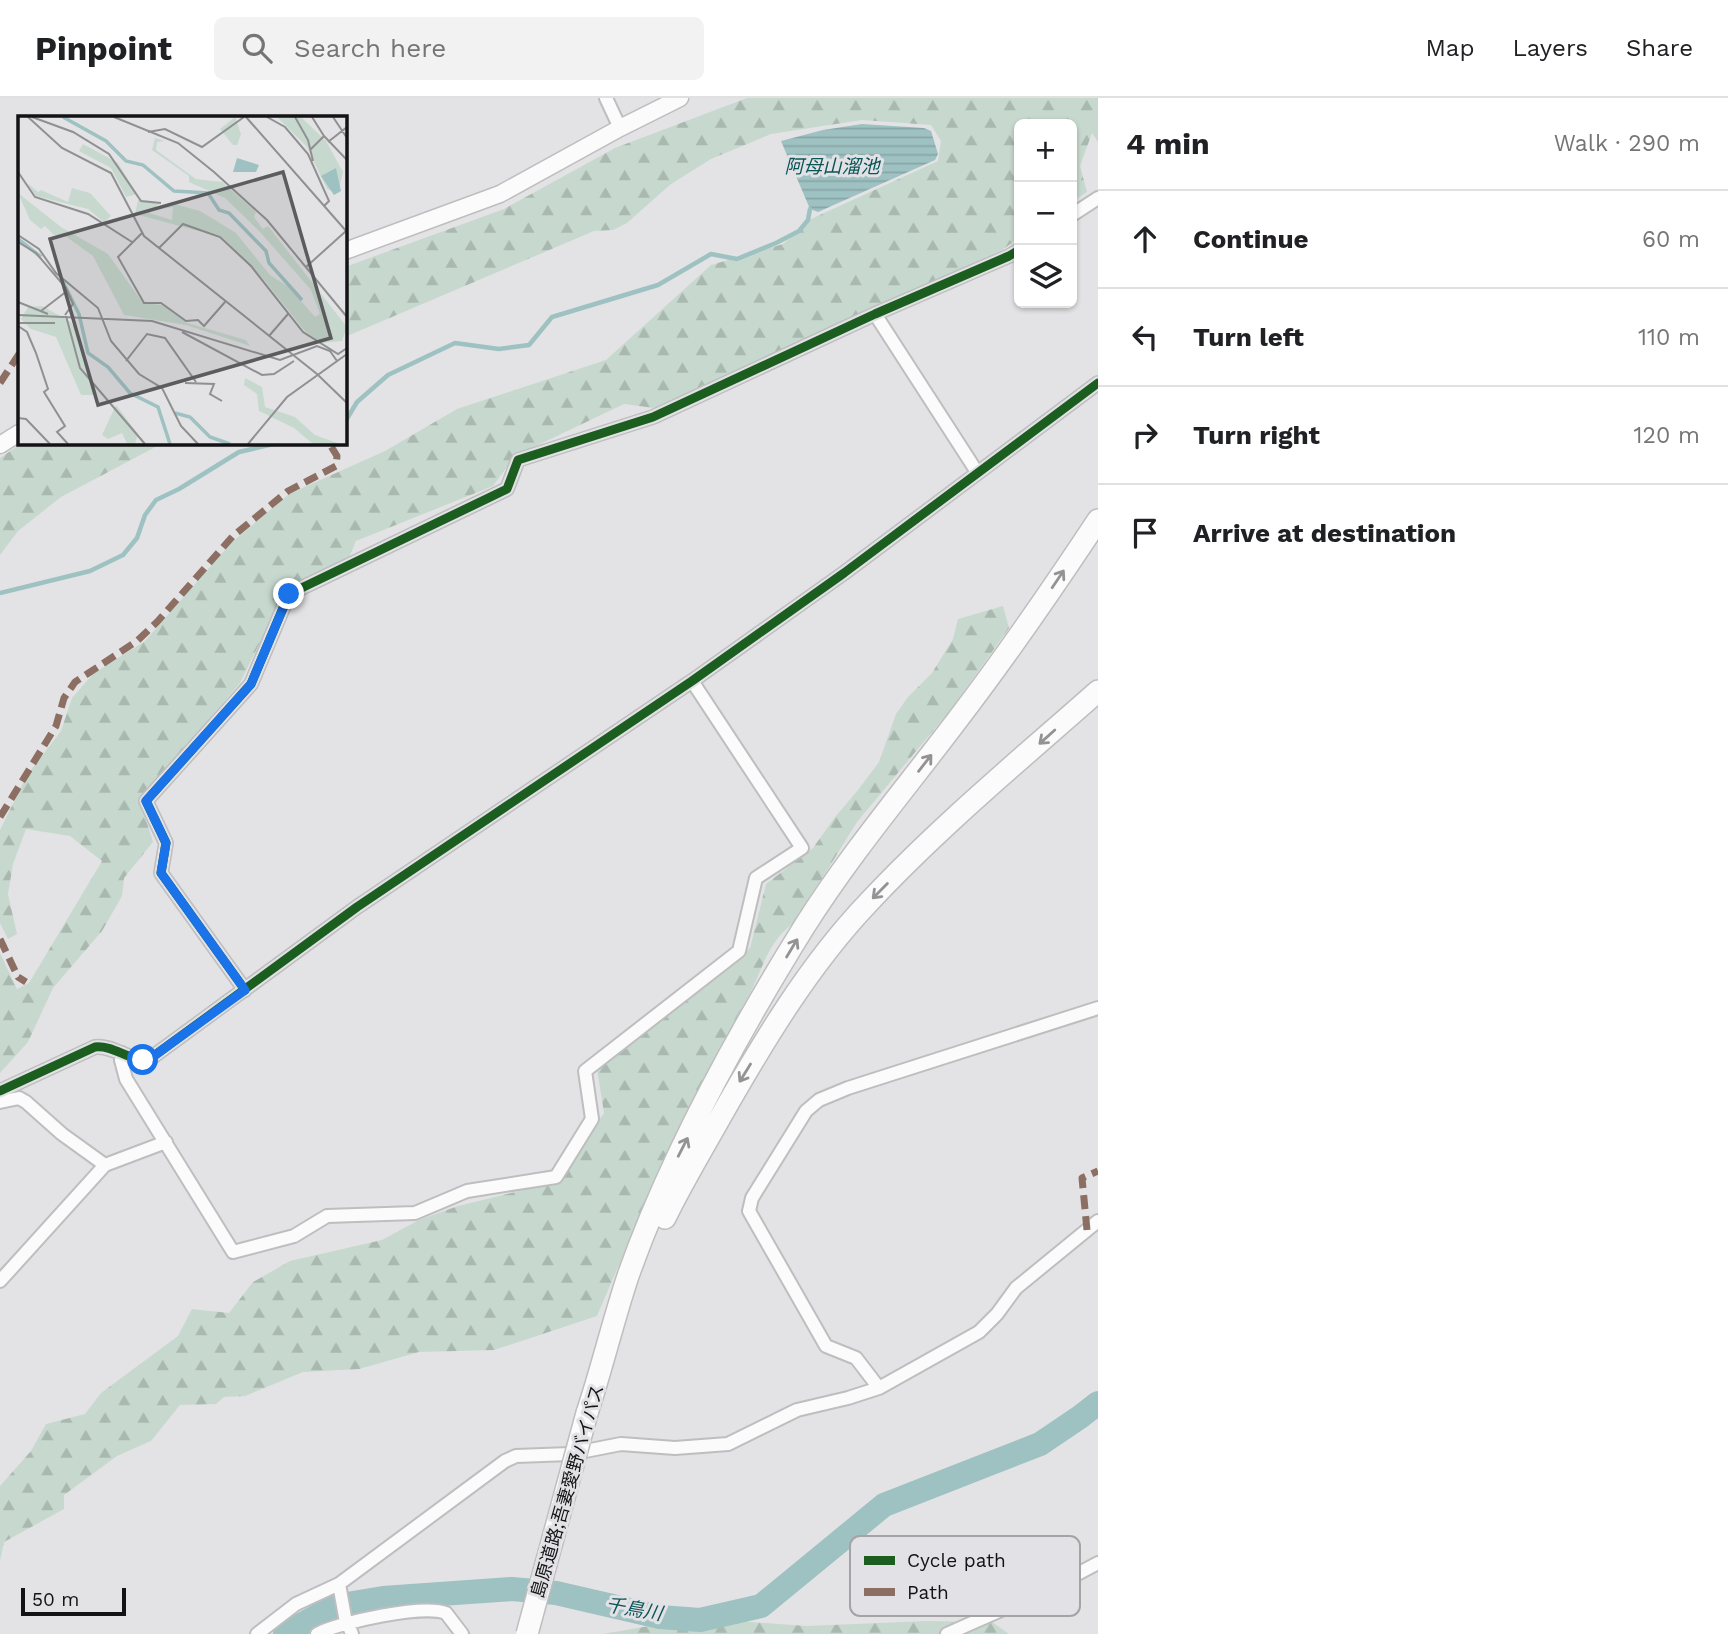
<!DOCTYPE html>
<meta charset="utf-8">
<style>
body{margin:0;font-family:"Work Sans","Noto Sans JP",sans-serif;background:#f2f2f2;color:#202124}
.controls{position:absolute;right:21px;top:21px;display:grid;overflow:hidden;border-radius:10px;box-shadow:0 2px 5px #0004}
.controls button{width:63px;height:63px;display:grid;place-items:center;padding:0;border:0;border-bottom:2px solid #e0e0e0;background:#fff;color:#202124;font:35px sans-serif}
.scale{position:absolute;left:21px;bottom:18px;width:105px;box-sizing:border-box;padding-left:7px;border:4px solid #131315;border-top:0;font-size:19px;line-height:24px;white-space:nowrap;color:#131315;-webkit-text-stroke:5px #e2e2e6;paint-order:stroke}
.stop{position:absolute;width:21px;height:21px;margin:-16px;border:5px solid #1a73e8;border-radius:50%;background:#fff}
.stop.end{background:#1a73e8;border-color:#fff;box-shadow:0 2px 7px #0008}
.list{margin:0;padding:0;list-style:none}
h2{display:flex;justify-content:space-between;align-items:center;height:91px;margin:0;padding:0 28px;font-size:30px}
h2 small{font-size:23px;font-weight:400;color:#757577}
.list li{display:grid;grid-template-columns:46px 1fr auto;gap:21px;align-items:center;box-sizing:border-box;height:98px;padding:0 28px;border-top:2px solid #e0e0e0}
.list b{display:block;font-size:26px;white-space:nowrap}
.list em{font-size:23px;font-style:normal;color:#757577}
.icon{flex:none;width:38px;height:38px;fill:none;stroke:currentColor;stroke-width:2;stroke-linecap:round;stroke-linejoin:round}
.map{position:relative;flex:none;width:1098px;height:1536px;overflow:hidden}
header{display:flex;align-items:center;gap:42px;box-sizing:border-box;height:98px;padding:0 35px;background:#fff;border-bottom:2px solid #e0e0e0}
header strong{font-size:33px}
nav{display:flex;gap:38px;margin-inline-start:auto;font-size:24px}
.search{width:490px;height:63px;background:#f2f2f2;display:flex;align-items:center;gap:18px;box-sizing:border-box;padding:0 24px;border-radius:10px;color:#757577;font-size:26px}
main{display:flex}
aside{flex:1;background:#fff}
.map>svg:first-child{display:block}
</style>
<header>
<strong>Pinpoint</strong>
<div class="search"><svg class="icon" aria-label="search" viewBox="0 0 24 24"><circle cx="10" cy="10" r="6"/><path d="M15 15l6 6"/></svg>Search here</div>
<nav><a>Map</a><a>Layers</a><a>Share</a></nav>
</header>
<main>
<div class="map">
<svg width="1098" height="1536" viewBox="0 0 1098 1536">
<defs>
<pattern id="forest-firs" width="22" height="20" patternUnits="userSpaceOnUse" patternTransform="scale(1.75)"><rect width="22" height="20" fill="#c7d9ce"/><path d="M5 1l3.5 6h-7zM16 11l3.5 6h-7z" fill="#aab9b0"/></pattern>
<pattern id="water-rules" width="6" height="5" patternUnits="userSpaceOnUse" patternTransform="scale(1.75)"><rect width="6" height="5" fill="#9ec1c2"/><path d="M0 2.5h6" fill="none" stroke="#87a5a6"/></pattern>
</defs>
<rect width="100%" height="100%" fill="#e3e3e5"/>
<!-- forest -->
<path fill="url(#forest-firs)" d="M747,0H1098V44L1092,35L1080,68L1087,94L1072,104V26H1019V140L1002,152L654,310L624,306L515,358L493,388L356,443L348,462L287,489L240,585L140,702L153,744L124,780L122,798L102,833L53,890L28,944L0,975V855L17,891L29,885L102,763L70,738L26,731L13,766L8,796L17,836L8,841L0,825V732L27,677L61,633L72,600L93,576L145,543L231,445L289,396L385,353L457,311L606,262L711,167L783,146L811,121L938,63L941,43L931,27L862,22L771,36L711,61L671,86L627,125L613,132L594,133L345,239V169L504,111L615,50Z
M22,345H163L61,399L18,433L0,457V360Z
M1003,508L1009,530L952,610L857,724L795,824C766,845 764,870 748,899C691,1003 643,1110 597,1218L494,1252L419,1254L359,1271L303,1274L245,1298L224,1299L216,1306L180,1307L151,1343L117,1358L64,1397V1411L4,1444L0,1463V1388L31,1353L46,1326L85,1316L101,1295L178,1238L192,1211L229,1215L253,1184L290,1163L382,1142L419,1122L458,1108L556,1084L604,1015L597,971L750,850L766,786L813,750L835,719L858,692L879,664L896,616L908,599L932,575L953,541L958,521Z
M695,1520L807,1528L926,1523L992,1524L1009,1536H603Z"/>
<!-- water -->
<path fill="url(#water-rules)" d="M862,26L924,30L931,33L938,56L935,62L818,114L810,111L781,43L823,32Z"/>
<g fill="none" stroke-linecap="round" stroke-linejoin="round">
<!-- stream -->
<path stroke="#9ec1c2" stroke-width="4.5" d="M345,324L357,304L388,277L455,245L499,251L529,247L552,219L658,187L711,156L737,161L776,145L799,133L808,122L810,111
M0,495L90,473L123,457L137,440L145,417L156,402L179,391L239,354L278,345"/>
<!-- river -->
<path stroke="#9ec1c2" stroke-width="24" d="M285,1536L335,1508L383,1500L512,1491L556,1495L660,1519L700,1522L761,1508L884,1407L1040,1346L1080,1319L1098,1305"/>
<defs>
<path id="minor" d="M606,0L620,30
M1072,117L1098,100
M875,216L977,374
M245,892L161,775L166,745L146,703L251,586L289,496L507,391L518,362L653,319L875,216L1009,158L1019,152
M122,955L121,962L126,981L233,1154L294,1138L327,1118L415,1115L467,1093L556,1079L592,1021L585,973L739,853L756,780L802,750L692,583
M0,993L95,949C116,947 131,966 151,960L357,809L692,583L844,475L1098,285
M0,1004L19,1000L26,1004L62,1036L105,1067
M0,1183L105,1067L166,1044
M879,1290L856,1260L826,1248L749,1113L752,1100L806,1013L819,1002L848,990L1098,910
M339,1486L345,1519L352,1536
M257,1536L296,1506L339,1486L505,1363L516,1358L570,1356L621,1346L675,1350L728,1346L797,1312L848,1300L879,1290L979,1234L997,1216L1016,1190L1098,1123
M317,1536C339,1524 424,1506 446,1515L462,1536
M947,1536L1051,1490L1098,1465"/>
<path id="tertiary" d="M345,153L500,96L620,30L680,0
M0,347L19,335"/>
<path id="motorway" d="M665,1120C682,1085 702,1052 721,1018C763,944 809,867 868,805C939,729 1020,662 1098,593
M587,1315C602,1270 613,1223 628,1178C670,1059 737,937 804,829C850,756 906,690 958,621C1007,557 1053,490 1098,422"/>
</defs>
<!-- minor casing -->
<use href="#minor" stroke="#bebec0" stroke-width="16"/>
<!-- tertiary casing -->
<use href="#tertiary" stroke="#bebec0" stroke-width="19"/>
<!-- motorway casing -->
<use href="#motorway" stroke="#bebec0" stroke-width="24"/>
<!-- minor -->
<use href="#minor" stroke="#fbfbfb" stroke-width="12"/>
<!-- tertiary -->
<use href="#tertiary" stroke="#fbfbfb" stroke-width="16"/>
<!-- motorway -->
<use href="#motorway" stroke="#fbfbfb" stroke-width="21"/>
<defs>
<path id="motorway-bridge" d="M527,1536L587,1315"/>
</defs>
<!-- motorway-bridge casing -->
<use href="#motorway-bridge" stroke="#bebec0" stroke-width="24" stroke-linecap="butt"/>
<!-- motorway-bridge -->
<use href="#motorway-bridge" stroke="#fbfbfb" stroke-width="21"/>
<!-- quiet -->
<path stroke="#8d6e63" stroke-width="7" stroke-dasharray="14 7" stroke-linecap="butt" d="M0,285L19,256
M0,719L56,628L64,600L75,584L137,543L157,524L233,438L288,393L336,368L337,358L329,345
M0,841L18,879L26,884
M1087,1132L1082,1080L1098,1073"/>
<defs>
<path id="cycleway" d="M245,892L161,775L166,745L146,703L251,586L289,496L507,391L518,362L653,319L875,216L1009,158L1019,152
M0,993L95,949C116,947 131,966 151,960L357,809L692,583L844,475L1098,285"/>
</defs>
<!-- cycleway casing -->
<use href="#cycleway" stroke="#e2e2e6" stroke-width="13"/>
<!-- cycleway -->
<use href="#cycleway" stroke="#1b5e20" stroke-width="9"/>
</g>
<!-- one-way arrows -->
<defs><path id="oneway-shaft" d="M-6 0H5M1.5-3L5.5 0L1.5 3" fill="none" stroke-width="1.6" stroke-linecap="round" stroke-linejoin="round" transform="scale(1.75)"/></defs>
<g stroke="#939394">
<use href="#oneway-shaft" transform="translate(1058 481) rotate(-56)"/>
<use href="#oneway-shaft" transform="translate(1047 639) rotate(138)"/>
<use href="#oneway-shaft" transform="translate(925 665) rotate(-52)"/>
<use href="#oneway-shaft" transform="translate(880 793) rotate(135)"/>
<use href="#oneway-shaft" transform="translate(792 850) rotate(-59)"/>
<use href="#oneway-shaft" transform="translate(745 975) rotate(122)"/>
<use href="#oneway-shaft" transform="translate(683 1049) rotate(-63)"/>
</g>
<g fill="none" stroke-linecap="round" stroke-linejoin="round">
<!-- route -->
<path stroke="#1a73e8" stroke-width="9" d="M143,962L151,960L245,892L161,775L166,745L146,703L251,586L289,496"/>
</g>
<g text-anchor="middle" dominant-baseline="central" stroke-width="6" stroke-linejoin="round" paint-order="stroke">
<!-- street labels -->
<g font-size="18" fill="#131315" stroke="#e2e2e6">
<text transform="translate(567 1393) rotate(-74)">島原道路;吾妻愛野バイパス</text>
</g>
<!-- water labels -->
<g font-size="19" font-style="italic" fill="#0a5556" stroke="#e2e2e6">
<text x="832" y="68">阿母山溜池</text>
<text transform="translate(634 1511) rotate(10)">千鳥川</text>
</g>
</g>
<!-- overview -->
<g transform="translate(18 18)">
<rect width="329" height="329" fill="#e3e3e5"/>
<path d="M217,1L223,18L219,29H215L202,13ZM259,1H283L308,25L325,56L320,77L309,73L289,31ZM137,22L147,25L139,26L138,34L178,63L204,66L238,96L236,101L245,113L250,110L329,211L324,225L304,227L307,223L298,225L286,214L246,164L203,121L117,98L120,84L141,88L131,97L154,104L155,91L138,94L153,87L182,95L218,117L252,159L271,171L297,201L302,198L293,174L242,116L207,82L171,66V60L134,34ZM65,28L100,47L119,78L108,81L93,52L61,35ZM9,67L20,76L23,74L50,86L54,72L72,77L93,100L86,106L70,93L18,80ZM0,77L43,111L90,138L125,187L144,189L169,207L228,224L232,230L168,209L106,199L75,140L46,119H36L27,110L23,113L12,104ZM24,190L53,206L60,217L77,273L75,279H63L38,221L13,213L3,203L10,191ZM227,262L244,271L247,291L277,301L297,319L322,328H295L276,312L241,295L239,278L226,269ZM98,289L120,318L117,328H109L104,317L90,323L84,319Z" fill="#c7d9ce"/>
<path d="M219,42L241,49L238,56H215ZM318,52L323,75L316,79L303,60Z" fill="#9ec1c2"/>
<path fill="none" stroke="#9ec1c2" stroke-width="3.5" d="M45,1L88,25L108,45L125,49L156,75L190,77L201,94L211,97L248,135L251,147L284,184M0,123L23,141M45,166L61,198L70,237L90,251L112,277L140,291L152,328M157,297L172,301L192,321L212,328"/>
<path fill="none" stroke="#909092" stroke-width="2" d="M10,1L44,32L93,57L126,120L299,258L329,287M14,1L55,16L91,38L123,85L143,87M96,1L160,27L196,56L249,104L329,201M228,1L329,116M249,1L267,11L290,38L311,85L306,90M277,1L290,24L295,45M315,1L329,22M130,16L147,13L184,31L226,1M306,20L329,44M310,26L329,11M292,34L306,20L294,1M0,56L17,81L70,98L114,126M125,116L100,141L126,187H143L168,205L180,204L186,210L207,186M0,119L21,133L38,157L80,192L93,225L121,258L144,272L163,310L180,328M0,126L18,137L48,172L55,188L47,199M141,132L165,108L202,121L233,150L285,216L320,238L329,232M288,151L328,115M0,186L30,198M23,195L49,175M0,199L134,205L262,244L299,230L312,235L319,245M48,200L62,252L127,328M0,207H37M0,210L9,216L18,237L30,273L26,276L47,310L39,316L50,328M164,216L244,259L256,258L276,245M251,220L270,198M108,245L129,218L147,222L178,266M167,267L196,268L192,278L204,285M0,302L8,303L32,328M230,328L269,281L329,238"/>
<path fill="#5c5c5e" fill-opacity="0.15" stroke="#5c5c5e" stroke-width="3.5" d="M265,56L313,222L80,289L32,123Z"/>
<rect width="329" height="329" fill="none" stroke="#131315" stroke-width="3.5"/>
</g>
<!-- legend -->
<rect x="850" y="1438" width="230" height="80" rx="10" fill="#e2e2e6" stroke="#a4a4a7" stroke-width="2"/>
<rect x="864" y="1458" width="31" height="9" fill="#1b5e20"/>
<rect x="864" y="1490" width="31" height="8" fill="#8d6e63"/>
<g font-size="19" fill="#131315">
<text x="907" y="1469">Cycle path</text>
<text x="907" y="1501">Path</text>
</g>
</svg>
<div class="controls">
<button>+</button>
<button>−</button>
<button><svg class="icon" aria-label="layers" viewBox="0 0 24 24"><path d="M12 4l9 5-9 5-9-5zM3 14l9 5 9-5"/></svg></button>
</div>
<div class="scale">50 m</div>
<div class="stop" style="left:143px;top:962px"></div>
<div class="stop end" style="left:289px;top:496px"></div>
</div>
<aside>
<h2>4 min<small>Walk · 290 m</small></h2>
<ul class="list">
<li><svg class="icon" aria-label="ahead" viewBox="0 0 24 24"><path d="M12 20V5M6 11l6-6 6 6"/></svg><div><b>Continue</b></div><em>60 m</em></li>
<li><svg class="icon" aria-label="left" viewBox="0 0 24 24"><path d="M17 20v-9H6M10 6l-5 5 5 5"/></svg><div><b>Turn left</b></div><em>110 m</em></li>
<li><svg class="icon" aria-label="right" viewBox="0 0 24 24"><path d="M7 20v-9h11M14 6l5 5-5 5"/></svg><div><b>Turn right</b></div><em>120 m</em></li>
<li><svg class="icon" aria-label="arrive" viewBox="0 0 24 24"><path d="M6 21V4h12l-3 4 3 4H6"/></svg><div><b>Arrive at destination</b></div></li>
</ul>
</aside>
</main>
